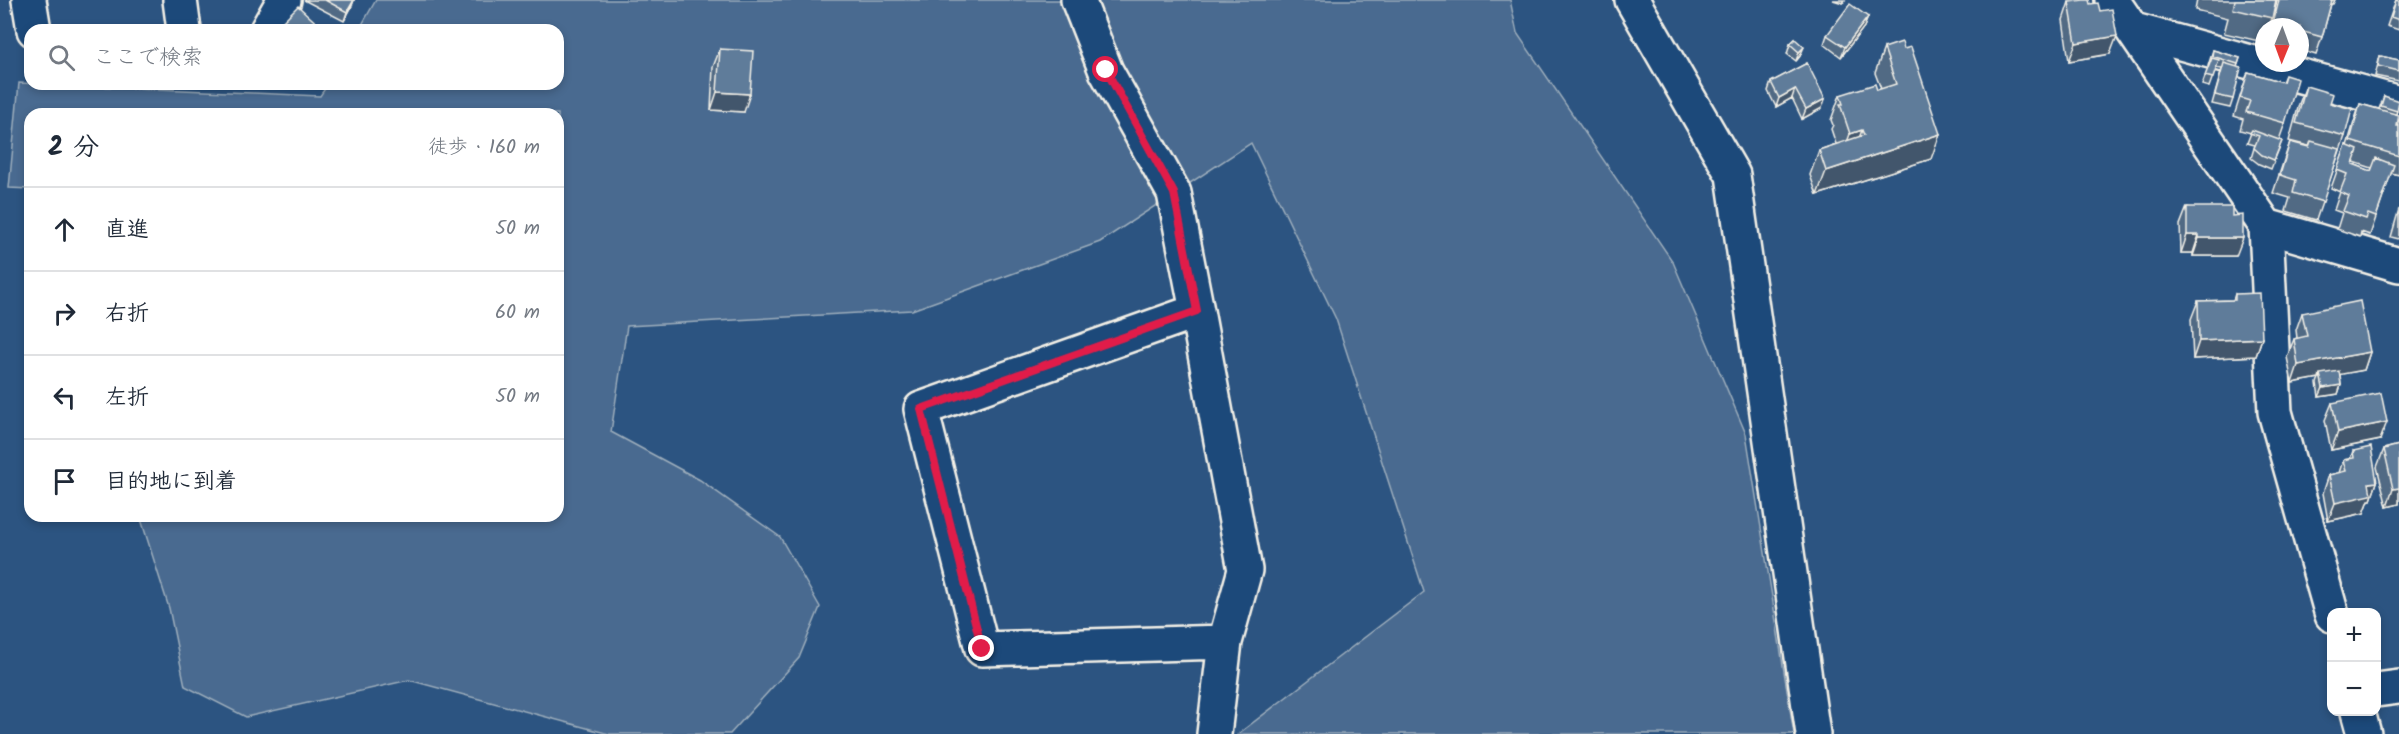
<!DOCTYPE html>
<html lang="ja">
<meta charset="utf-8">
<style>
body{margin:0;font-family:Kalam,"Klee One",sans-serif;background:#f2f2f3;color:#1f2937}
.controls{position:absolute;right:18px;bottom:18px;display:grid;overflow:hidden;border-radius:12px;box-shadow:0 3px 9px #0003}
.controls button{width:54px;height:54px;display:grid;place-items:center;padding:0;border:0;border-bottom:2px solid #e0e1e3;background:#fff;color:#1f2937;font:30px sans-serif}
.compass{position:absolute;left:2255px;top:18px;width:54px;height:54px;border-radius:50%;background:#fff;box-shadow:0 3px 9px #0003;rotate:181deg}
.stop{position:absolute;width:18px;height:18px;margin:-14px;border:4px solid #e11d48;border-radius:50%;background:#fff}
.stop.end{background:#e11d48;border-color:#fff;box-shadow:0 2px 6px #0008}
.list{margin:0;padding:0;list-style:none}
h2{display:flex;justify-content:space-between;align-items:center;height:78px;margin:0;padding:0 24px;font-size:26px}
h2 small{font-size:20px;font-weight:400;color:#747a83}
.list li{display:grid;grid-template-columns:39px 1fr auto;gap:18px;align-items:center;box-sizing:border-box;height:84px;padding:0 24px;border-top:2px solid #e0e1e3}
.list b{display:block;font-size:22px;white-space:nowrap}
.list em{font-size:20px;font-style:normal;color:#747a83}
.icon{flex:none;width:33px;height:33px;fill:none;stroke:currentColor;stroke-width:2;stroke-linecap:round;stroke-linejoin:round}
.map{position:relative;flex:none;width:2399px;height:734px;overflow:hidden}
.search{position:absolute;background:#fff;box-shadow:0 3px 9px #0003;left:24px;top:24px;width:540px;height:66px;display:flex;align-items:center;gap:15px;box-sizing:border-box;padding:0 21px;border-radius:18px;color:#747a83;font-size:22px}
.panel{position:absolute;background:#fff;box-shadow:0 3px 9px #0003;left:24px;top:108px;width:540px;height:414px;border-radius:18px}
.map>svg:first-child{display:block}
</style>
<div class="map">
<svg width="2399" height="734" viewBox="0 0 2399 734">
<rect width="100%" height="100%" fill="#2c5481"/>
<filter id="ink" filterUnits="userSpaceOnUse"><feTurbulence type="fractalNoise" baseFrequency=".0167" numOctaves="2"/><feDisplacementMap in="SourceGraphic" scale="12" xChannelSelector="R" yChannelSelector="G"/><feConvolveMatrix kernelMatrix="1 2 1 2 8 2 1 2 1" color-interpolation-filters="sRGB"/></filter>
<g filter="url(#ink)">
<!-- green -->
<path fill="#496b90" stroke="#9eaebc" stroke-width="1.5" d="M376,0H1510L1517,33L1673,262L1746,434L1794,734H1238L1424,592L1336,319L1251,143L1100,242L912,310L627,326L611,432L700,480L780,537L820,607L799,658L730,734H609L409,680L246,717L185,686L169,608L140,516H558V114H30V189L9,188L19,83L320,96L328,84H558V30H359Z"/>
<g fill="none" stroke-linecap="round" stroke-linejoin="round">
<defs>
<path id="minor" d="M29,0L34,30
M180,0L184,30
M1078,0L1106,71L1174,193L1197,311L1245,570L1225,642L1214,734
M1632,0L1733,175L1813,734
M2112,0L2266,226L2275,412L2332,615
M267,30L284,0
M2134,30L2399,103
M2266,226L2399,265
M1197,311L921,409L982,649L1225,642
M2376,690L2399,687
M2358,712L2364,734"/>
</defs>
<!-- minor casing -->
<use href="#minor" stroke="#f4f1e8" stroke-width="38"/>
<!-- minor -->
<use href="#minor" stroke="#1f4a7a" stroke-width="33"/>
</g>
<!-- wall -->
<path fill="#516a84" stroke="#f4f1e8" stroke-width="1.5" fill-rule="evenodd" d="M304,0H354L351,8L344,21Z
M1833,0H1845L1843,3Z
M2197,0H2276L2272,18L2269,27H2264V40L2263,42L2224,33L2228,18L2195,10Z
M2277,0H2335L2333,4H2331L2322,37L2316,55L2300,50V27H2271Z
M2396,0L2399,1V30L2387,26Z
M2069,2L2090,4L2100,11L2110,54L2069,61L2063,20Z
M1868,17L1864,27L1841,57L1824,44L1827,35Z
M1795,39L1800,56L1796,61L1787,54L1790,44Z
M1884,48L1931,159L1817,195L1810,175L1819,150L1836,144L1831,129L1833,125L1831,120L1840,95L1881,89L1875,73Z
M720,49L744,112L711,110L713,67Z
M2213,50L2240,58L2237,67L2233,99L2230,108L2212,104L2222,69L2216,68L2209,87L2202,85L2209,66H2208Z
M2380,56L2399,60V81L2375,76Z
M1807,63L1822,108L1802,119L1792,98L1776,107L1768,91L1771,82Z
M2248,72L2282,82L2285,75V123L2279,140L2282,141L2271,169L2259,164L2251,158L2255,145L2247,143L2251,133L2240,130L2243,119L2234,116Z
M2306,86L2330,103L2345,136L2316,220L2286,211L2290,198L2273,193L2290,142L2309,147V146L2289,141L2299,104Z
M2384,96L2399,105L2396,114L2399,120V175L2391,173L2370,235L2361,232L2360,237L2337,229L2342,213L2334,210L2340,192L2331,188L2346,145L2347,146L2354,122L2360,104L2379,109ZM2354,162L2372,168L2371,171L2353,164Z
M2187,207L2232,216L2236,256H2193V253H2181L2180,225Z
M2399,209V239L2391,237Z
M2235,294L2262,338L2256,356L2193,359L2191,319L2198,301L2233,300Z
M2302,313L2370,352L2364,370L2340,374L2341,385L2338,394L2319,397L2317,383L2319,378L2292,383L2287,357L2294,339L2297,338L2296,330Z
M2332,403L2380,440L2331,450L2325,420Z
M2399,445V504L2387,507L2377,467L2384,449Z
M2353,451L2377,482L2371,500H2369L2364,513L2328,521L2323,493L2329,475L2339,473L2343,460L2350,459Z"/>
<!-- shaded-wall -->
<path fill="#42566c" stroke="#f4f1e8" stroke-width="1.5" d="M354,0L351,8L344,21L347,12Z
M1868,17L1864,27L1841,57L1845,47Z
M2117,36L2110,54L2069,61L2076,43Z
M1804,47L1800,56L1796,61L1799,52Z
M1795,89L1792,98L1776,107L1779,98Z
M717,92L750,94L744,112L711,110Z
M1825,99L1822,108L1802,119L1806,109Z
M1862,130L1853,155L1841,159L1850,134Z
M1940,134L1931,159L1817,195L1826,171Z
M2187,235H2199L2193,253H2181Z
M2199,238H2243L2236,256H2193Z
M2262,338L2256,356L2193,359L2199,341Z
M2370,352L2364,370L2321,378L2320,374L2319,378L2292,383L2298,365Z
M2341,385L2338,394L2319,397L2323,388Z
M2387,422L2380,440L2331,450L2338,432Z
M2377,482L2371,500H2369L2364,513L2328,521L2335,503L2369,483Z
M2399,488V504L2387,507L2393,489Z"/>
<!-- building -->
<path fill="#5e7b9a" stroke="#f4f1e8" stroke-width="1.5" d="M325,0H354L347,12Z
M2083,0H2089L2090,4L2098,3L2100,11L2112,9L2117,36L2076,43L2069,2Z
M2235,0H2276L2272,18L2233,9Z
M2279,0H2332L2322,37L2300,31V27H2285L2273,24Z
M2396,0L2399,1V20L2391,17Z
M1850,4L1868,17L1845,47L1827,35Z
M298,6L324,30H274Z
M1795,39L1804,47L1799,52L1790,44Z
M1902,42L1904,49L1911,47L1940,134L1826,171L1819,150L1864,135L1862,130L1850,134L1840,104H1843L1840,95L1875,84L1877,90L1896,84L1884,48Z
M720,49L753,51L750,94L717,92Z
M2213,50L2240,58L2238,64L2212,56Z
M2380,56L2399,60V71L2378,66Z
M2212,58L2219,60L2213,78L2205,76Z
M1807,63L1825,99L1806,109L1795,89L1779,98L1771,82Z
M2224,63L2241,68L2233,99L2215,95Z
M2248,72L2283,82L2285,75L2298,79L2285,123L2246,112L2250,101L2240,98Z
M2306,86L2333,94L2330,103L2352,109L2345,136L2296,123Z
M2384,96L2399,101L2397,111L2381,106Z
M2360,104L2399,115L2397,126H2399V156L2350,141Z
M2252,130L2282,141L2274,160L2262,155L2254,148L2259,136L2250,133Z
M2311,141L2340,149L2323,202L2293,193L2296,180L2280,175L2290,142L2309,147Z
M2346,145L2358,150L2353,164L2371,171L2376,158L2394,165L2376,217L2368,214L2366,219L2343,211L2349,196L2340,192L2347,174L2337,170Z
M2187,207H2232V216L2243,215V238H2199V235H2187Z
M2260,293L2262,338L2199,341L2198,301L2235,300V294Z
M2360,301L2370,352L2298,365L2294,339L2307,336L2302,313Z
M2339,371L2341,385L2323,388L2320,374Z
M2381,393L2387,422L2338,432L2332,403Z
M2399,445V488L2393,489L2384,449Z
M2371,447L2377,482L2369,483L2371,495L2335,503L2329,475L2346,471L2343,460L2354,458L2353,451Z"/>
</g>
<g fill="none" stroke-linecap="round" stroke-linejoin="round" filter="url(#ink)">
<!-- route -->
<path stroke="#e11d48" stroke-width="8" d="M982,649L921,409L1197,311L1174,193L1106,70"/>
</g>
</svg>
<div class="controls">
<button>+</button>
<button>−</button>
</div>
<svg class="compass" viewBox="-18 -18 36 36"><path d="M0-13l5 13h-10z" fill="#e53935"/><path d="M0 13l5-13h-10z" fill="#747a83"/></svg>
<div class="stop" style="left:1106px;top:70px"></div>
<div class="stop end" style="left:982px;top:649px"></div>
<div class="search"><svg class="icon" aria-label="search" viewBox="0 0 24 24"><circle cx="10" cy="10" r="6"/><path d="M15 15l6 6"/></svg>ここで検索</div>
<section class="panel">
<h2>2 分<small>徒歩 · 160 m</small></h2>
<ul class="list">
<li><svg class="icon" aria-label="ahead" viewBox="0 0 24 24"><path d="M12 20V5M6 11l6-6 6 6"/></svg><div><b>直進</b></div><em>50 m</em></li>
<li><svg class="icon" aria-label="right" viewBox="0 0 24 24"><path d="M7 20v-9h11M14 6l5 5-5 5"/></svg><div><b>右折</b></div><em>60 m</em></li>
<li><svg class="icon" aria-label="left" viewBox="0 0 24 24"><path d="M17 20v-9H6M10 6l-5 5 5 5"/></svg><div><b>左折</b></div><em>50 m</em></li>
<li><svg class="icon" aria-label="arrive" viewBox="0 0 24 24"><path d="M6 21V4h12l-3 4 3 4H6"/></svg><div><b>目的地に到着</b></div></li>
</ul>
</section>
</div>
